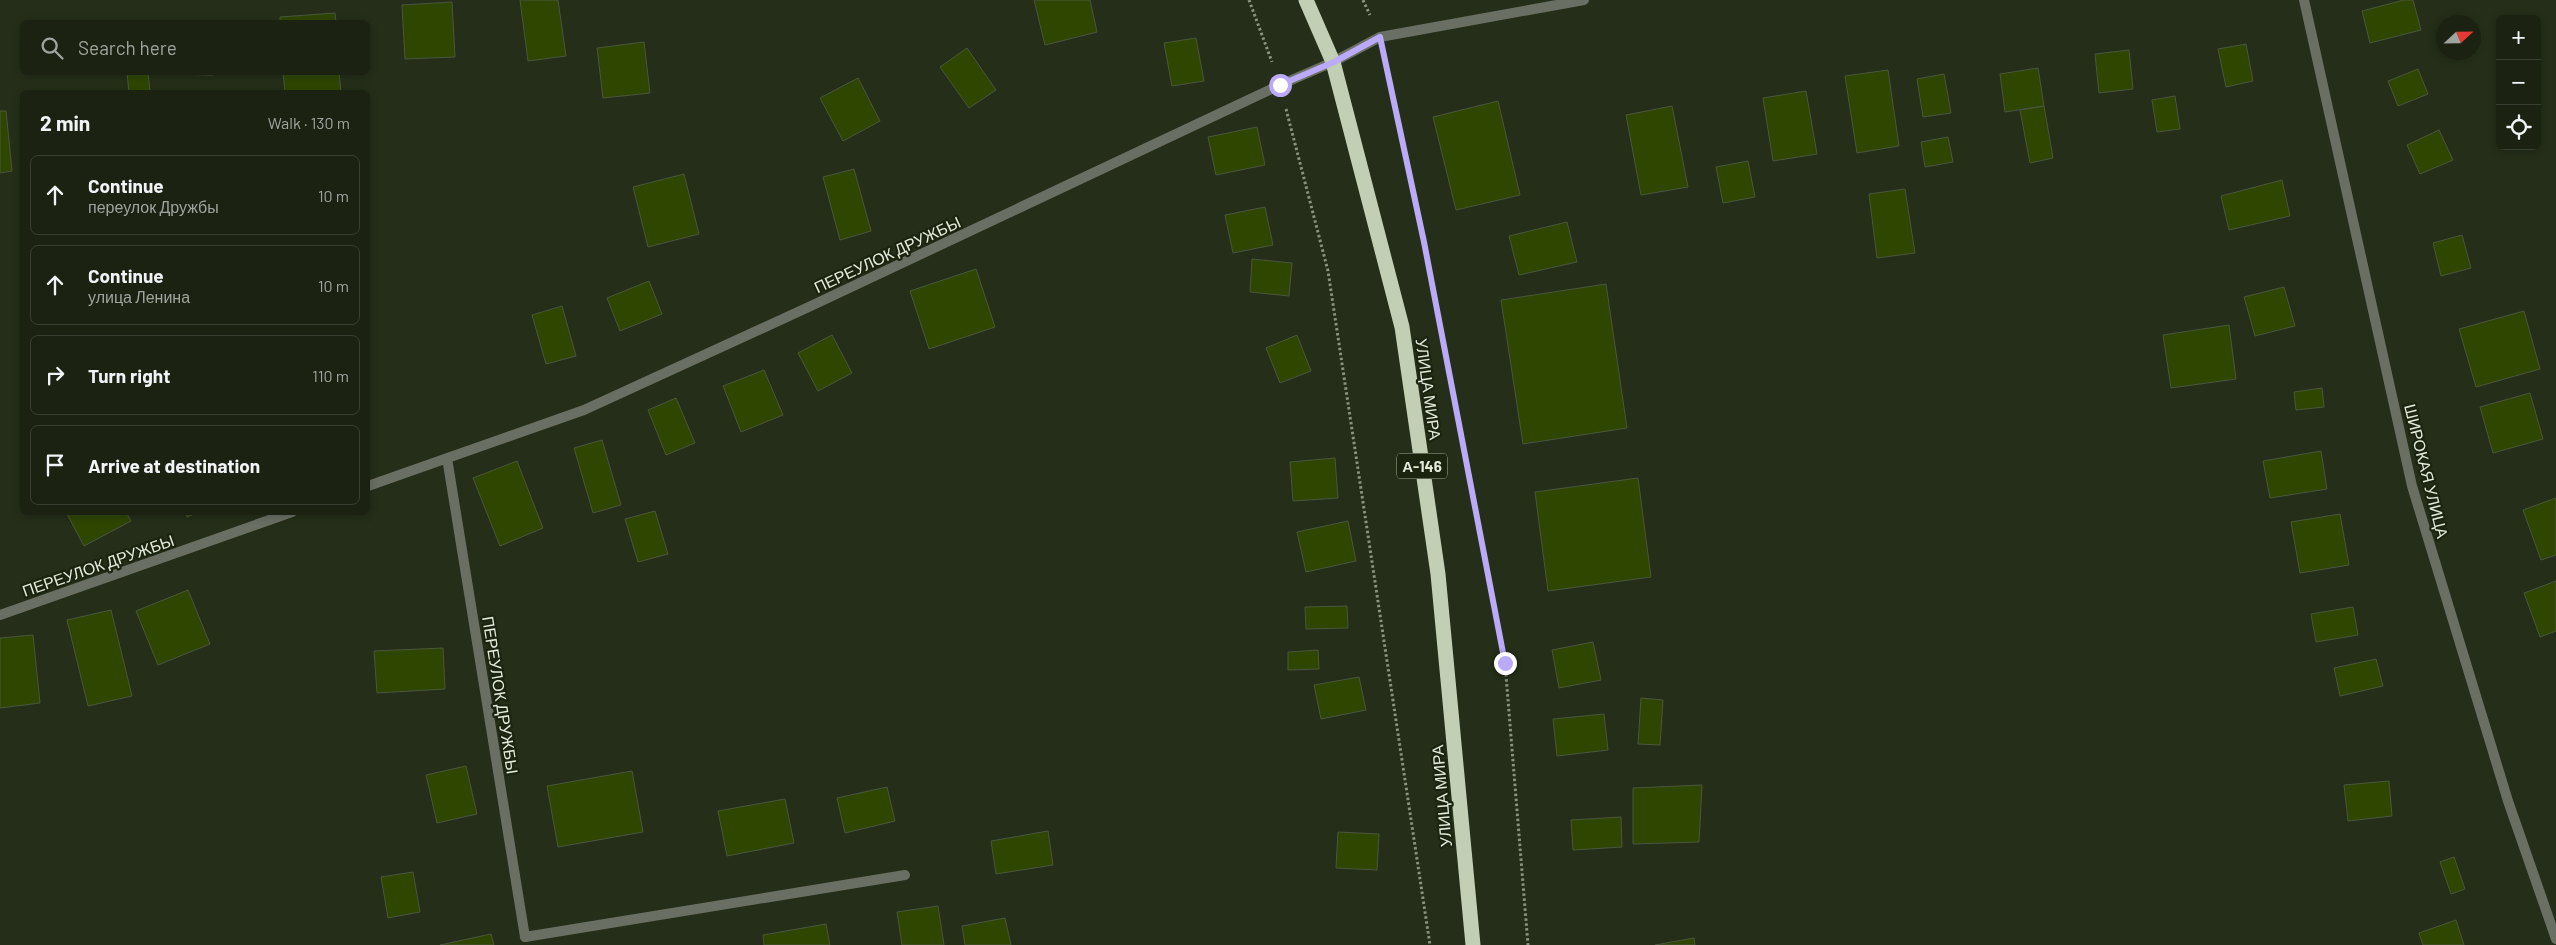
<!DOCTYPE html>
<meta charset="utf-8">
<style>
body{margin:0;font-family:Barlow,sans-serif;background:#282f20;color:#f1f3f6}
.controls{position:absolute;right:15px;top:15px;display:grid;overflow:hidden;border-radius:8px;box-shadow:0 2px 8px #0003}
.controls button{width:45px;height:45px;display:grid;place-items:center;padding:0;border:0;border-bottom:1px solid #393f32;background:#1b2212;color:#f1f3f6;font:25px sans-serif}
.compass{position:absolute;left:2436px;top:15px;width:45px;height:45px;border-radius:50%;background:#1b2212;box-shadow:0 2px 8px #0003;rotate:68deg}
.stop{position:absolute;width:15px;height:15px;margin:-11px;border:4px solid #baaaf7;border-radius:50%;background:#fff}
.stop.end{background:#baaaf7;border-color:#fff;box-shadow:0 1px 5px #0008}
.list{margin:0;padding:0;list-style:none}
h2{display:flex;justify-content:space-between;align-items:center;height:65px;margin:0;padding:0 20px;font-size:21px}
h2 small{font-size:16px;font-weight:400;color:#a0a49f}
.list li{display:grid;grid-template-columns:32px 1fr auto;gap:15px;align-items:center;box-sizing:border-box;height:80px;margin:0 10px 10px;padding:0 10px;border:1px solid #393f32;border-radius:8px}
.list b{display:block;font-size:19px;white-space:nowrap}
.list p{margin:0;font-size:16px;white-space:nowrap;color:#a0a49f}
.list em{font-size:16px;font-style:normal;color:#a0a49f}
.icon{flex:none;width:28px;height:28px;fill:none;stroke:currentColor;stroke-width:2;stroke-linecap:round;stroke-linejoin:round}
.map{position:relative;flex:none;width:2556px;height:945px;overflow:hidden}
.search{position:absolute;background:#1b2212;box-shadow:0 2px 8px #0003;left:20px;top:20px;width:350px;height:55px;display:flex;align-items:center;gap:12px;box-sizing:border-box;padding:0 18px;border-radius:8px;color:#a0a49f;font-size:19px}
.panel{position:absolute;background:#1b2212;box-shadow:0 2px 8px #0003;left:20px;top:90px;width:350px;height:425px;border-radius:8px}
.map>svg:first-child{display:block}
</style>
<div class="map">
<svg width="2556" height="945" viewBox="0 0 2556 945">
<rect width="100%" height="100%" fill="#242e18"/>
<!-- building -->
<path fill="#2e4600" stroke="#4b563f" d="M520,0H558L566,56L528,61Z
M1034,0H1090L1097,32L1045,45Z
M2404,0H2413L2421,30L2370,43L2362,11Z
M452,2L455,57L405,59L402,5Z
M335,13L336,22H280V17Z
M1196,38L1204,81L1172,86L1164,43Z
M644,42L650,93L603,98L597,48Z
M2246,44L2253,81L2226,87L2218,49Z
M967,48L996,90L969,108L940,67Z
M2129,50L2133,89L2099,93L2095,54Z
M2038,68L2044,106L2005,112L2000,74Z
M2418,69L2428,94L2398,106L2388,81Z
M1888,70L1899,146L1857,153L1845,76Z
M148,72L150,92H129L127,73Z
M173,72H213V75L173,74Z
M283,72H339L341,92H285Z
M1944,74L1951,113L1923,117L1917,79Z
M858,78L880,121L843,141L820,98Z
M1806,91L1817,154L1773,161L1763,98Z
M2175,96L2180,129L2157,132L2152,100Z
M1498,101L1520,195L1456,210L1433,117Z
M1672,106L1688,187L1641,195L1626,115Z
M2044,106L2053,158L2030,163L2020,110Z
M0,111H6L12,171L0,173Z
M1257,127L1265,165L1216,175L1208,137Z
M2439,130L2453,160L2420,174L2407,145Z
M1948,137L1953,162L1925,167L1921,142Z
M1748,161L1755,197L1723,203L1716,167Z
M854,169L871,231L840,240L823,177Z
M684,174L699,234L648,247L633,187Z
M2282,180L2290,216L2229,230L2221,196Z
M1905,189L1915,253L1877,258L1869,194Z
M1265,207L1273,245L1233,253L1225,215Z
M1567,222L1577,262L1519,275L1509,236Z
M2462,235L2471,268L2441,276L2433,243Z
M1252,259L1292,263L1289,296L1250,292Z
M976,269L995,327L929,349L910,291Z
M649,281L662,314L620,331L607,298Z
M1606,284L1627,428L1523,444L1501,300Z
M2284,287L2295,326L2255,336L2244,297Z
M562,306L576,356L546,364L532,315Z
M2524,311L2540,369L2476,387L2459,329Z
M2229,325L2236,379L2171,388L2163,335Z
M832,335L852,373L818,391L798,353Z
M1297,335L1311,371L1280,383L1266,348Z
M764,370L783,415L741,432L723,386Z
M2322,388L2324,407L2296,410L2294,392Z
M2530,393L2543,439L2493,453L2480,407Z
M676,398L695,443L666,455L648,410Z
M602,440L621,505L593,513L574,448Z
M2321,451L2327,489L2270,498L2263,461Z
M1335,458L1338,498L1293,501L1290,462Z
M517,461L543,528L500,546L473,478Z
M1638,478L1651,577L1548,591L1535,492Z
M2556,498V555L2541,560L2523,510Z
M655,511L668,554L638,562L625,519Z
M66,512H126L131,521L84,546Z
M185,512H198L187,517Z
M2340,514L2349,565L2300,573L2291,522Z
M1348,521L1356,561L1306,572L1297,532Z
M2556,581V631L2540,637L2524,593Z
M188,590L210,644L158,665L136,611Z
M1347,606L1348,628L1306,629L1305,607Z
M2353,607L2358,635L2316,642L2311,614Z
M111,610L132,696L88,706L67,620Z
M33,635L40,703L0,708V638Z
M1593,642L1601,680L1559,688L1552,650Z
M443,648L445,689L377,693L374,651Z
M1318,650L1319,669L1288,670V652Z
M2376,659L2383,686L2340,696L2334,668Z
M1359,677L1366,710L1321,719L1314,685Z
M1641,698L1663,700L1660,745L1638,744Z
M1604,714L1608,750L1557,756L1553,719Z
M466,766L477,814L437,823L426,775Z
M632,771L643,832L558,847L547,786Z
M2389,781L2392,816L2348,821L2344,785Z
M1702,785L1699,842L1633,844V788Z
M887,787L895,821L845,833L837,798Z
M785,799L794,843L727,856L718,811Z
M1621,817L1622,847L1573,850L1571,820Z
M1048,831L1053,865L996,874L991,841Z
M1338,832L1379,834L1377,870L1336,868Z
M2454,857L2465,889L2451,894L2440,862Z
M413,872L420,912L388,918L381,877Z
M938,906L944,945H902L897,912Z
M1005,918L1011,945H965L962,926Z
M2456,920L2464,945H2423L2419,933Z
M826,924L830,945H764L763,935Z
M491,934L494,945H440Z
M1694,938L1695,945H1655Z"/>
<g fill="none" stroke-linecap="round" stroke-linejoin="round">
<!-- path -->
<path stroke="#8a9381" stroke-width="3" stroke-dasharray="2.5 2.5" stroke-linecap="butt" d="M1249,0L1272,62
M1363,0L1370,15
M1385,61L1424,242L1505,663L1528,945
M1286,109L1328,271L1430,945"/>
<!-- lane -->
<path stroke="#6a6f64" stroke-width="10" d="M525,937L905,875"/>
<!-- street -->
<path stroke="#6a6f64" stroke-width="10" d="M2304,0L2412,486L2508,801L2556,939
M447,458L525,937
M368,486L584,410L813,305L1280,85L1333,62L1380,37L1584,0
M0,615L292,512"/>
<!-- highway -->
<path stroke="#c2cfb4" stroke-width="15" d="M1306,0L1333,62L1402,327L1438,574L1473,945"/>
</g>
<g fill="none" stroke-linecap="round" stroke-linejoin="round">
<!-- route -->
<path stroke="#baaaf7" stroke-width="6" d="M1280,85L1334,62L1380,37L1424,242L1505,663"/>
</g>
<g text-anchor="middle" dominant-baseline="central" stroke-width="4.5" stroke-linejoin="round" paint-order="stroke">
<!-- shield labels -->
<rect fill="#1b240f" stroke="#a7af9e" stroke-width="1" x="1397" y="453.5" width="50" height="25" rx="4"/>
<g font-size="15" font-weight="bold" fill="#e3eadc">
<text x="1422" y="466">А-146</text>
</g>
<!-- street labels -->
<g font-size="16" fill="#e3eadc" stroke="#1b240f">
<text transform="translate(887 254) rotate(-25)">ПЕРЕУЛОК ДРУЖБЫ</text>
<text transform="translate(1429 389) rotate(82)">УЛИЦА МИРА</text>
<text transform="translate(2427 471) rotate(76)">ШИРОКАЯ УЛИЦА</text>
<text transform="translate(98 565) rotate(-19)">ПЕРЕУЛОК ДРУЖБЫ</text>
<text transform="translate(501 695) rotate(81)">ПЕРЕУЛОК ДРУЖБЫ</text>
<text transform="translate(1441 796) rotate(-95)">УЛИЦА МИРА</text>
</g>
</g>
</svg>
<div class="controls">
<button>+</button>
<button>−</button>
<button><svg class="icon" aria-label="locate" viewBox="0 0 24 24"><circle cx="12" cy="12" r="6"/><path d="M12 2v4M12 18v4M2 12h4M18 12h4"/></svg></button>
</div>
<svg class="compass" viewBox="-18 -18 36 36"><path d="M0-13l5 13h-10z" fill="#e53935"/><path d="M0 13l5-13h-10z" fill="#a0a49f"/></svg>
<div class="stop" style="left:1280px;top:85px"></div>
<div class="stop end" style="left:1505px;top:663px"></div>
<div class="search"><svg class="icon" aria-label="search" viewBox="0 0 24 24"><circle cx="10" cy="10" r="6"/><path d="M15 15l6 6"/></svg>Search here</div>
<section class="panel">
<h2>2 min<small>Walk · 130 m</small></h2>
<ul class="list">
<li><svg class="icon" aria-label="ahead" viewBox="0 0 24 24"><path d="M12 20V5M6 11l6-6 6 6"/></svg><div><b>Continue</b><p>переулок Дружбы</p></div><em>10 m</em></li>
<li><svg class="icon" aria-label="ahead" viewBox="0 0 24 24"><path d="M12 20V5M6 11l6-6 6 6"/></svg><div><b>Continue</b><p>улица Ленина</p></div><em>10 m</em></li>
<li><svg class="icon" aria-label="right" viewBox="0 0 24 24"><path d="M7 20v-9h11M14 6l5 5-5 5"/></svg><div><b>Turn right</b></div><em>110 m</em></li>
<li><svg class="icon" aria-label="arrive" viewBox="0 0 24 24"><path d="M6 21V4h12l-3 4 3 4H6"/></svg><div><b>Arrive at destination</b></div></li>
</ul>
</section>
</div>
